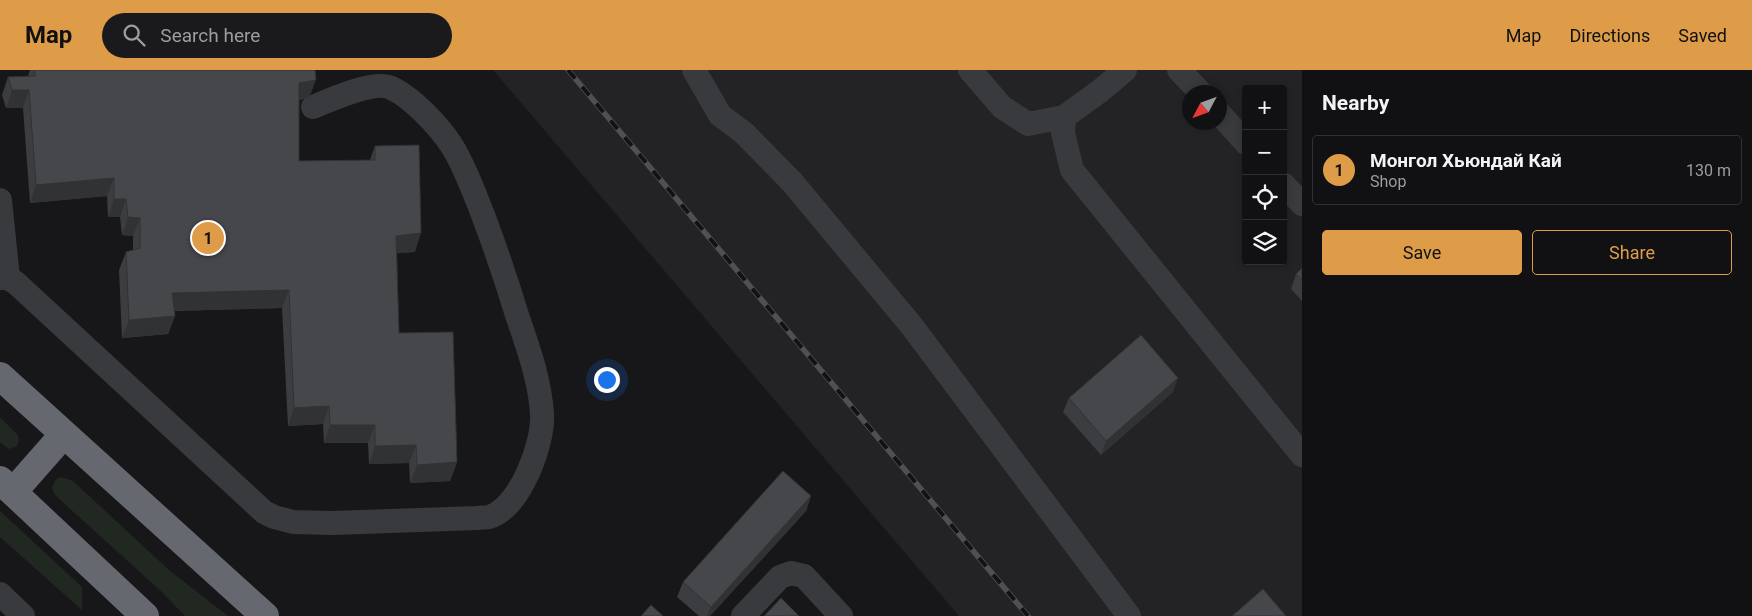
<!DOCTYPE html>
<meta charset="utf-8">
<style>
body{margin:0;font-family:Roboto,sans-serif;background:#1a1a1c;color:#f1f3f6}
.controls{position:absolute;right:15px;top:15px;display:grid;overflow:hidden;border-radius:5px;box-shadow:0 2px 8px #0003}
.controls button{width:45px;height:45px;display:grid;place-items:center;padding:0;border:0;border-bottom:1px solid #303133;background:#111113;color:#f1f3f6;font:25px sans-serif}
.compass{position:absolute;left:1182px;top:15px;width:45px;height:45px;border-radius:50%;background:#111113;box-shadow:0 2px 8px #0003;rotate:229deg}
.you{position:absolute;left:606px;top:309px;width:18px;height:18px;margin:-12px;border:4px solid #fff;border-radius:50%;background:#1a73e8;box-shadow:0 0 0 8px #1a73e833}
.badge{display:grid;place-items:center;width:32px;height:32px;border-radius:50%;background:#de9c49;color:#111;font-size:16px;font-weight:700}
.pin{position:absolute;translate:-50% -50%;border:2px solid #fff;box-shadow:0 1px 5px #0006}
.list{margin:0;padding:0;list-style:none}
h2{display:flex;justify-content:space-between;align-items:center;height:65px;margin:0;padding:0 20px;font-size:21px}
h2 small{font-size:16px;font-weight:400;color:#9c9da0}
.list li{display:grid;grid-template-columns:32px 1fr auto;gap:15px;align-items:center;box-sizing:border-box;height:70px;margin:0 10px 10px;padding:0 10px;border:1px solid #303133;border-radius:5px}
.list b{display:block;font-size:19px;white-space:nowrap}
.list p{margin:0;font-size:16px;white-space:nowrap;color:#9c9da0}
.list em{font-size:16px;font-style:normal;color:#9c9da0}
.actions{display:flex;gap:10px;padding:15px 20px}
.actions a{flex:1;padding:11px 0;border:1px solid #de9c49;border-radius:5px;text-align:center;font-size:18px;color:#de9c49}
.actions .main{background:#de9c49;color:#111}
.icon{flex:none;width:28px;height:28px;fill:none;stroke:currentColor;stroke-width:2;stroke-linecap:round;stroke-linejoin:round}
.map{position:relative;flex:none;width:1302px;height:546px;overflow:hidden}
header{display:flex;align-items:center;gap:30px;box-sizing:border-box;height:70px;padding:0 25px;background:#de9c49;color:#111}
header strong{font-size:24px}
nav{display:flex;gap:28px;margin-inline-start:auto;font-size:18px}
.search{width:350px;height:45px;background:#1a1a1c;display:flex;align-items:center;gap:12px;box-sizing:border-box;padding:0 18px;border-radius:28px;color:#9c9da0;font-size:19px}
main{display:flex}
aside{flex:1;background:#111113}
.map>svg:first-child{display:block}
</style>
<header>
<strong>Map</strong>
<div class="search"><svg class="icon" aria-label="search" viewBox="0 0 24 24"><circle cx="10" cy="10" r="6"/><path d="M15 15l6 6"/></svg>Search here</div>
<nav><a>Map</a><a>Directions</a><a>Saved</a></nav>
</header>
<main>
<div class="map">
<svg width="1302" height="546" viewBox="0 0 1302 546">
<rect width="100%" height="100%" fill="#171719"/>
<!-- built -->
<path fill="#232326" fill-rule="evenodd" d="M493,0H1302V546H959ZM1246,19H1283V191H1246ZM1190,22H1220V52H1190Z"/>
<!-- green -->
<path fill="#212822" d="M0,347L16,363L19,368L17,376L9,379L0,372Z
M61,407L73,411L170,501L228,546H185L161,521L58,428L54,423L52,417L56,409Z
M0,441L82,517V540L0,467Z"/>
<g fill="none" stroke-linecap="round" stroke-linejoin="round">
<!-- minor -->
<path stroke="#383a3d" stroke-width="24" d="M694,0L720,45L744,63L792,112L911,255L1129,546
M970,0L1002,37L1028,54L1064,47L1100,21L1125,0
M1179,0L1200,22
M1220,44L1246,73
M1064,47L1063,63L1072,100L1302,385
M1283,114L1302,134
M0,130L8,208
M0,208H8L16,213L250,429L264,442L274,447L293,452L332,453L478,448C481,447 486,448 489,447C520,438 544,373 542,344C540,309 527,275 516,242C506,209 495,177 483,145C474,122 465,97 452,76C440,57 410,25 389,17C372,11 330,30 313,37
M0,524L23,546
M743,546L780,507L791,503L804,506L841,546"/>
<!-- highway -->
<path stroke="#65686e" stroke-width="28" d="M0,306L265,546
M0,410L145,546
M13,422L64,364"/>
<defs>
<path id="rail" d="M568,0L1028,546"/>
</defs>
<!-- rail casing -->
<use href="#rail" stroke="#4e5054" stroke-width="5.5"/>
<!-- rail -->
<use href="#rail" stroke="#121214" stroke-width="4" stroke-dasharray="11" stroke-linecap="butt"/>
</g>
<!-- wall -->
<path fill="#3c3d40" d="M30,0H315L309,28L299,30V91L370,90L375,76L415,182L397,183L399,263L457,392L450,411L410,413L409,393L369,394L368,373H324L323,354L288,356L282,238L174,241L175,246L168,264L122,268L119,200L126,182L133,180V166L122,165L120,147H108L107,126L30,133L23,38H6L2,25L8,7L28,6Z
M1302,198V231L1291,219L1296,204Z
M1173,322L1101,385L1063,342L1069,328Z
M811,426L806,441L710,546H699L677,527L683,512Z"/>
<!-- shaded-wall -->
<path fill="#313234" d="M316,10L309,28L292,31L299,13Z
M12,20H29L23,38H6Z
M114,108L107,126L30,133L36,115Z
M114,129H126L120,147H108Z
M128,147L140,148L133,166L122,165Z
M421,163L415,182L390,184L396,166Z
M289,220L282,238L166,241L172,223Z
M175,246L168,264L122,268L129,250Z
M1178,308L1173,322L1101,385L1106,371Z
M329,336L323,354L288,356L294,338Z
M330,355H375L368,373H324Z
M416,375L409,393L369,394L375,376Z
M457,392L450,411L410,413L417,395Z
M811,426L806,441L710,546H707L711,537Z"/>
<!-- building -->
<path fill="#46474b" stroke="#313234" d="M35,0H315L316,10L299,13V91L375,90V76L419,75L421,163L396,166L399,263L453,262L457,392L417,395L416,375L375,376V355H330L329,336L294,338L289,220L172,223L175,246L129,250L126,182L140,178V148L128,147L126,129H114V108L36,115L29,20H12L8,7L35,6Z
M1302,198V211L1296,204Z
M1141,265L1178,308L1106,371L1069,328Z
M783,401L811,426L711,537L683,512Z
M1263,519L1286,546H1232Z
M781,528L799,546H764Z
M651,535L663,546H641Z"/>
</svg>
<div class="controls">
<button>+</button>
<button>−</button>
<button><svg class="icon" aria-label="locate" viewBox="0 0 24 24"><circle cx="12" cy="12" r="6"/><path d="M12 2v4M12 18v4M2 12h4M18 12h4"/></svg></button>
<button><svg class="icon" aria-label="layers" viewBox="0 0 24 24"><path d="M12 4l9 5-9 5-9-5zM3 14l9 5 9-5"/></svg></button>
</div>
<svg class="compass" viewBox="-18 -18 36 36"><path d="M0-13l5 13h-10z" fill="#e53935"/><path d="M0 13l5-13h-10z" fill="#9c9da0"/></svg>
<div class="you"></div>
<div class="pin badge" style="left:208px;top:168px">1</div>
</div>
<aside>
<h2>Nearby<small></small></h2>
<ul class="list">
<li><span class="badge">1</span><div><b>Монгол Хьюндай Кай</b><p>Shop</p></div><em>130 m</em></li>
</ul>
<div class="actions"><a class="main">Save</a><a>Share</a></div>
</aside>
</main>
